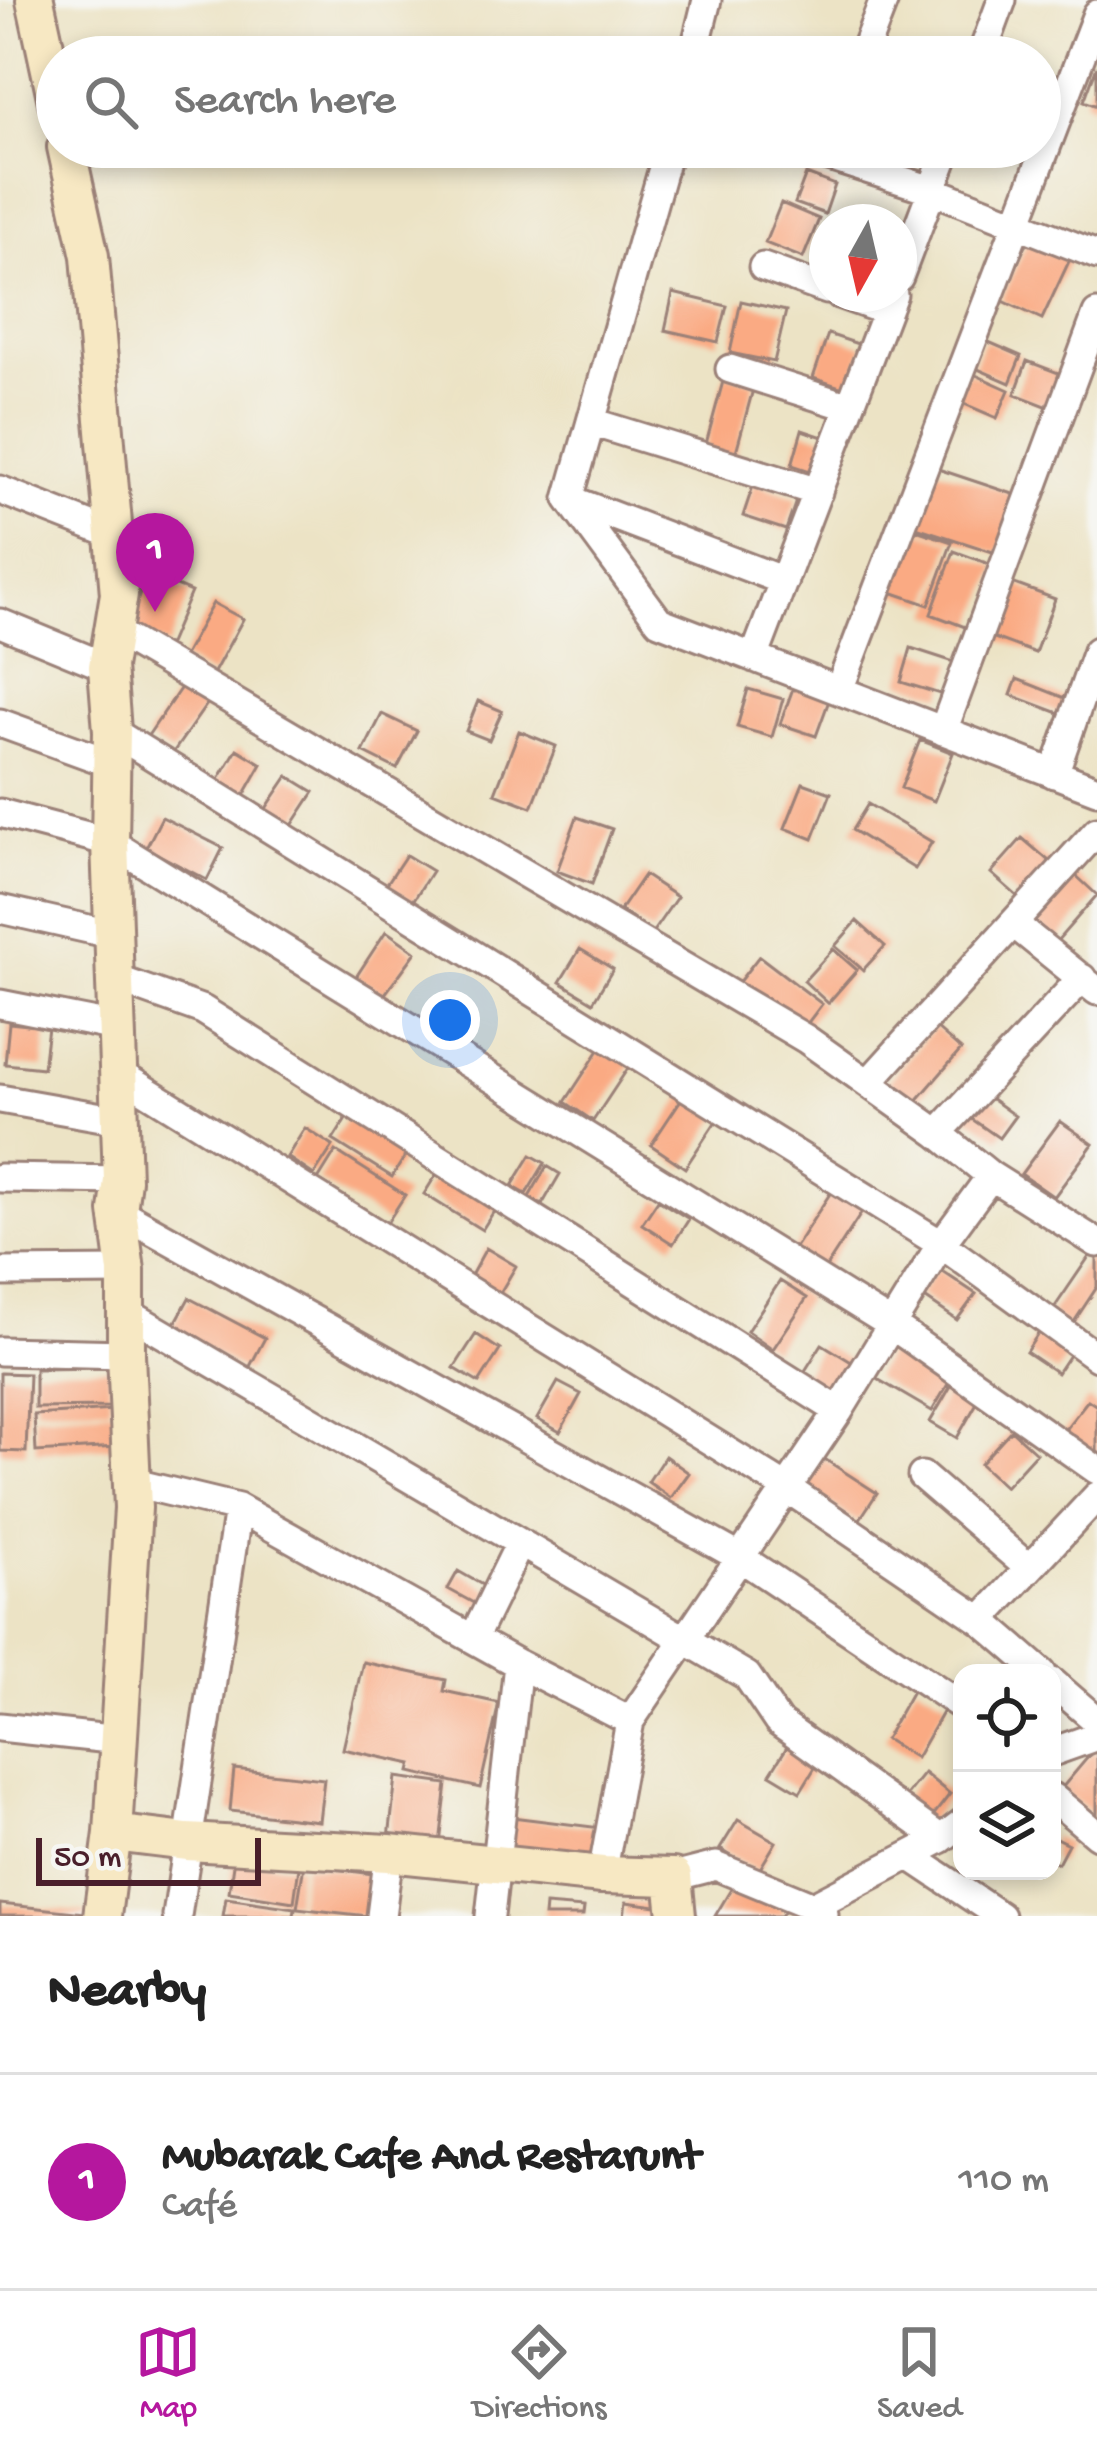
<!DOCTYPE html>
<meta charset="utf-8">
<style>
body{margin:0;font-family:"Gochi Hand",sans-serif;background:#f2f2f2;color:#222}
.controls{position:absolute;right:36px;bottom:36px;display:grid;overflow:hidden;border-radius:24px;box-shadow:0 6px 18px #0003}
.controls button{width:108px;height:108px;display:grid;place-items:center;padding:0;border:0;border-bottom:3px solid #e0e0e0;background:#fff;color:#222;font:60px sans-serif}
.compass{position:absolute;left:809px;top:204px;width:108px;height:108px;border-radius:50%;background:#fff;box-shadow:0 6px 18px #0003;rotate:188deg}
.scale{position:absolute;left:36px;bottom:30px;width:225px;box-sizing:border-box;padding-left:12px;border:6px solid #4a1f2b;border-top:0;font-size:33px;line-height:42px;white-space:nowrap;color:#4a1f2b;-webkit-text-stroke:9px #f6f6f2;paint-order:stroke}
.you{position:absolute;left:450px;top:1020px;width:42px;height:42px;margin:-30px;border:9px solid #fff;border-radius:50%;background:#1a73e8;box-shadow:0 0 0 18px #1a73e833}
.badge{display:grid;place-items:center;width:78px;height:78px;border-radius:50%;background:#b5179e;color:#fff;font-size:39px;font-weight:700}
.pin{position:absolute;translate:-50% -99px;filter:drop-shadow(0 3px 6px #0008)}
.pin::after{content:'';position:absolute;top:63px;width:42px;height:36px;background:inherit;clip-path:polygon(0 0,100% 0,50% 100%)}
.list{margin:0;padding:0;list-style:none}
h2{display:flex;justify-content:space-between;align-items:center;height:156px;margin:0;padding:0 48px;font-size:51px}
h2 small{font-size:39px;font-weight:400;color:#767676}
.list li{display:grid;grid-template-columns:78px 1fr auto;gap:36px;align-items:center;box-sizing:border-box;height:216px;padding:0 48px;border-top:3px solid #e0e0e0}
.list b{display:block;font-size:45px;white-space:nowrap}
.list p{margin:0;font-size:39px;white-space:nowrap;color:#767676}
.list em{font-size:39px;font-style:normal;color:#767676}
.icon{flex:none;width:66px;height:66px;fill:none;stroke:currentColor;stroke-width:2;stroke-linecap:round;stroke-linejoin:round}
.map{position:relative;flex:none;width:1097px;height:1916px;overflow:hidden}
.search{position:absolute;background:#fff;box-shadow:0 6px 18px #0003;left:36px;right:36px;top:36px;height:132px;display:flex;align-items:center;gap:30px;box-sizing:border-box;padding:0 42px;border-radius:66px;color:#767676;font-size:45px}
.sheet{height:372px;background:#fff}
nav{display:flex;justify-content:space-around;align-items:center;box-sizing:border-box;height:168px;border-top:3px solid #e0e0e0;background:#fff;font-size:33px;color:#767676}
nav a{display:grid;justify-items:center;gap:6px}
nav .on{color:#b5179e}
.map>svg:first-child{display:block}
</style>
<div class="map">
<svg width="1097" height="1916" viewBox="0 0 1097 1916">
<rect width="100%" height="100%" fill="#f6f6f2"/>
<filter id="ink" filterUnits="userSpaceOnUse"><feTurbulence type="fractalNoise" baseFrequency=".00833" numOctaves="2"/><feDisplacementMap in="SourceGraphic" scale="24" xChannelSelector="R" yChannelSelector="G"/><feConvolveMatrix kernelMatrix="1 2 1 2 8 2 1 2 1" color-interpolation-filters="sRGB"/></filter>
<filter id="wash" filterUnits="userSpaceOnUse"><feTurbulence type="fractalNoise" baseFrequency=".004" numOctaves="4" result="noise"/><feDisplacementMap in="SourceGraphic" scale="48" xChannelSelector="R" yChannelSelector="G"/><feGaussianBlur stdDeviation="2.7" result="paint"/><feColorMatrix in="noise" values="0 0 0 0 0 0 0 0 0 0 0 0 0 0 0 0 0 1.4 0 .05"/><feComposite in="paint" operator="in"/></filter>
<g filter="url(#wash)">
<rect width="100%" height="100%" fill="#ece3c5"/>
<g id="blocks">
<!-- building -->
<path fill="#faaa83" d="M1097,66V106L1084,101Z
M1040,75L1063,84L1054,107L1040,102Z
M806,174L835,185L825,214L795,203Z
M781,203L819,219L803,258L765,243Z
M1030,236L1072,255L1042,319L1001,300Z
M673,293L727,306L718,342L665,330Z
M741,301L786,311L774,362L730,353Z
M828,334L864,346L849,390L813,378Z
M984,340L1021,356L1010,383L973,367Z
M1027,361L1064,375L1051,408L1015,394Z
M967,371L1009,390L997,418L955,400Z
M725,374L755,382L734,459L704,451Z
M802,430L829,439L819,474L792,465Z
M935,468L1019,496L999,554L916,527Z
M754,483L797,498L786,530L743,516Z
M913,529L952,542L929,605L891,592Z
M954,551L997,567L973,630L931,614Z
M148,574L191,592L168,646L126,628Z
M1009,582L1055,599L1035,653L989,636Z
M213,603L243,619L212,676L182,659Z
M911,648L954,662L943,695L901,682Z
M1017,679L1070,700L1064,715L1011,695Z
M184,683L209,701L172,754L147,737Z
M795,683L831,695L816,736L780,724Z
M748,689L783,699L772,737L737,727Z
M478,701L502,711L489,740L466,731Z
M382,714L417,731L397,769L363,752Z
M519,731L556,746L532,807L495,793Z
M920,740L953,753L934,801L901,788Z
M237,749L262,764L242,799L216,784Z
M288,776L314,792L291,827L265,810Z
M803,783L831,793L813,839L785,828Z
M868,804L932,842L915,869L852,830Z
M162,817L223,848L207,880L146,848Z
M577,817L612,829L592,884L557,871Z
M1022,838L1056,867L1025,903L991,873Z
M406,855L432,871L413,901L386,885Z
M1070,870L1097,895L1057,941L1029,917Z
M644,875L677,897L652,933L620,910Z
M857,921L885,946L863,970L835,946Z
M386,931L416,952L385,994L356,977Z
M580,949L613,969L593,1002L560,982Z
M833,949L857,970L828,1003L804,981Z
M759,956L822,1004L801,1032L738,983Z
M9,1023L48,1027L43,1068L5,1064Z
M935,1027L961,1050L914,1104L888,1081Z
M605,1041L634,1059L593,1121L565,1102Z
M688,1089L722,1112L685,1168L651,1145Z
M983,1093L1015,1116L999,1138L966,1115Z
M353,1108L412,1145L392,1177L333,1140Z
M1060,1121L1093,1144L1054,1197L1021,1174Z
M305,1128L333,1146L314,1175L287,1157Z
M336,1151L405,1195L387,1223L318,1180Z
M531,1155L545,1163L526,1194L512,1186Z
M443,1164L501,1200L482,1230L424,1194Z
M547,1166L560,1174L542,1205L529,1197Z
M835,1186L866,1206L823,1272L792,1252Z
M658,1200L689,1219L673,1244L642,1224Z
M1097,1245V1287L1070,1328L1050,1314Z
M486,1248L516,1266L497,1298L468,1281Z
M937,1268L976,1294L957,1320L919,1294Z
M780,1281L807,1298L773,1349L747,1331Z
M189,1298L265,1338L247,1372L171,1331Z
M1040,1331L1071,1352L1057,1373L1026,1352Z
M476,1334L500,1350L479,1383L454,1368Z
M822,1344L853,1363L833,1393L803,1374Z
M893,1345L951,1379L932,1411L874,1377Z
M109,1368L110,1407L35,1408V1369Z
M0,1373L29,1374L26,1452L0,1451Z
M955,1379L982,1394L957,1438L930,1422Z
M558,1382L581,1394L560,1432L537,1419Z
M1088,1400L1097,1406V1457L1063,1432Z
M114,1410L116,1447L36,1452L34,1415Z
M1011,1430L1036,1453L1005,1487L980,1464Z
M665,1456L689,1473L671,1498L648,1482Z
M823,1458L877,1493L858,1522L804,1488Z
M458,1571L491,1590L481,1607L448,1589Z
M363,1662L446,1680L444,1691L499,1703L480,1788L410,1772L412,1764L343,1749Z
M916,1684L948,1702L916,1758L885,1739Z
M792,1739L822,1756L800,1792L770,1774Z
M1093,1751L1097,1754V1819L1061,1789Z
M234,1769L324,1779L319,1821L230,1811Z
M924,1773L950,1794L926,1825L899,1804Z
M396,1777L447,1784L440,1844L389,1838Z
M512,1817L601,1828L596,1867L507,1856Z
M738,1820L776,1842L758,1872L720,1849Z
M1052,1836L1068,1844L1058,1863L1052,1860Z
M234,1858L299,1867L294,1902L229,1892Z
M304,1865L373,1874L368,1916L297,1908Z
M736,1881L785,1910L781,1916H715Z
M226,1898L295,1908L294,1916H223Z
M626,1902L672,1908L671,1916H624Z
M0,1904L86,1913V1916H0Z
M545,1905L584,1908L583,1916H544Z"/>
</g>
</g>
<g filter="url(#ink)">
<use href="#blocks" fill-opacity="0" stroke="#9b8178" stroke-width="3"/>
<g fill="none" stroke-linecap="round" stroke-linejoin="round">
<defs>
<path id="street" d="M693,57L707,0
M862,57L884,0
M981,57L1002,0
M798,147L932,190L1097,255
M763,267L827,290
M899,277L948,147
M838,294L886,311
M730,369L850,407
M591,422L818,492
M0,490L114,535
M569,499L659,621L1097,790
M569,499L669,147
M569,499L784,581
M0,623L107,667
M115,632L806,1039L938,1133L991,1176L1097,1243
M754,658L893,294
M839,690L1097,14
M0,723L113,764
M112,731L941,1244L1097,1357
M943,731L1097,314
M1054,774L1097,651
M0,813L110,842L890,1324L1097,1470
M0,909L115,935
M1014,924L1097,991
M116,979L203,1010L839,1411
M0,1004L116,1027
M118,1073L788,1489L981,1620L1042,1673
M869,1082L1097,831
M0,1099L119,1120
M938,1133L1082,978
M0,1178L122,1180
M118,1211L741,1558L962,1706
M0,1272L126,1271
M128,1313L747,1676L778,1722L941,1839
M0,1351L126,1354
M922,1476L1029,1568
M134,1483L238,1508L518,1664L630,1721
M981,1620L1097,1496
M473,1639L520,1543
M1052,1682L1097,1721
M0,1727L119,1740
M1052,1752L1097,1736
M1052,1797L1097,1835
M910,1856L1000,1916
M602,1875L630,1721L839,1411L941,1244L991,1176
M673,1877L716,1866L813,1906L824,1914
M813,1906L941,1839L962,1823
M177,1916L238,1508
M381,1916L389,1853
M490,1916L518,1664"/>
<path id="secondary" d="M35,0L57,102
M66,147L90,256L119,594L107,667L112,731L110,842L122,1180L118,1211L126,1271V1354L133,1508L113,1833L102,1916
M113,1833L187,1842L389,1853L602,1875L673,1877L677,1916"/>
</defs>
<!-- street casing -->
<use href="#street" stroke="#9b8178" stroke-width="33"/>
<!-- secondary casing -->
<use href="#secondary" stroke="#9b8178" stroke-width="42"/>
<!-- street -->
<use href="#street" stroke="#fff" stroke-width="27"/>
<!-- secondary -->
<use href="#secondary" stroke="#f7e8c3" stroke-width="36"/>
</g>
</g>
</svg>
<div class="controls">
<button><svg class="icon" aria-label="locate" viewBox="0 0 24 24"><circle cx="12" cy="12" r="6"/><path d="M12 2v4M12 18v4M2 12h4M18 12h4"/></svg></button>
<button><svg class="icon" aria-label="layers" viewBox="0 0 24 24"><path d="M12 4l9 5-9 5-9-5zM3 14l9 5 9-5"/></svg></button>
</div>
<svg class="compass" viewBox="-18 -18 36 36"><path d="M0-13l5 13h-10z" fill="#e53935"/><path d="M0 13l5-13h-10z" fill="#767676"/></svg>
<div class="scale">50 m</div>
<div class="you"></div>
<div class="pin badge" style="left:155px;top:612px">1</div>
<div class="search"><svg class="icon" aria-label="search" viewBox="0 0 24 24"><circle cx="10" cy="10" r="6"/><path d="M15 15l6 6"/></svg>Search here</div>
</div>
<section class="sheet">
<h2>Nearby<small></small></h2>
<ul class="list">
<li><span class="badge">1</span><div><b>Mubarak Cafe And Restarunt</b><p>Café</p></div><em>110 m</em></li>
</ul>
</section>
<nav>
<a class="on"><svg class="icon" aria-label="map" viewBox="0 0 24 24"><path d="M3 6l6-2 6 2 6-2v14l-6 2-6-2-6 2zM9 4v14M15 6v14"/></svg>Map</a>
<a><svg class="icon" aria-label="directions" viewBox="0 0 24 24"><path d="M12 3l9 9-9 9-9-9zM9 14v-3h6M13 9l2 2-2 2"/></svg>Directions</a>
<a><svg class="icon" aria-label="saved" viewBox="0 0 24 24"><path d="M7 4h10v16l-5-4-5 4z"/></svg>Saved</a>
</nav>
